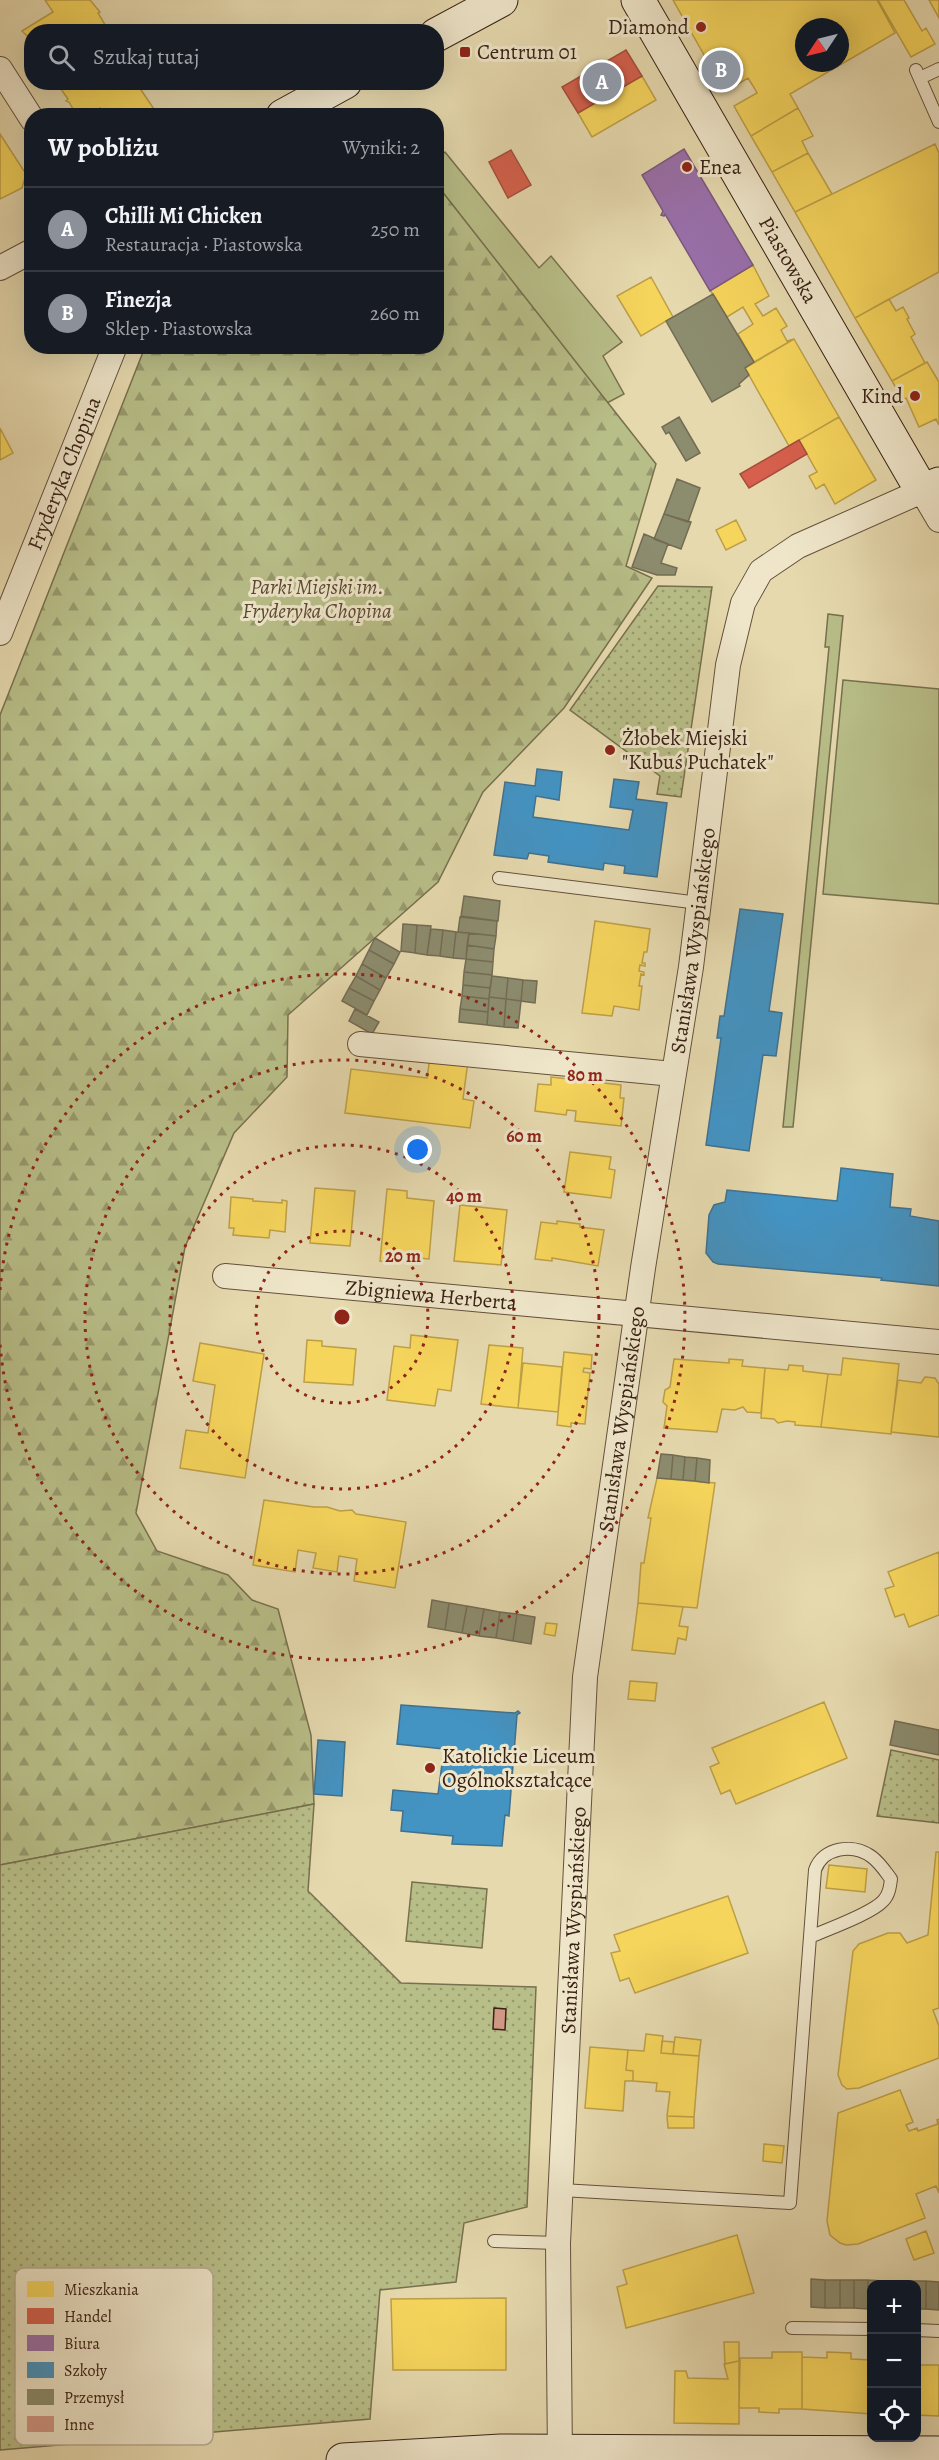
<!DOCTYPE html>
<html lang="pl">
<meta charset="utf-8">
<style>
body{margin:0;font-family:Alegreya,serif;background:#242831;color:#f1f3f6}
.controls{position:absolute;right:18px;bottom:18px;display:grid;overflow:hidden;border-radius:12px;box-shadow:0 6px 24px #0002}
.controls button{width:54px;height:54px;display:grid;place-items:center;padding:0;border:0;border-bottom:2px solid #363941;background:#171b24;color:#f1f3f6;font:30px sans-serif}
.compass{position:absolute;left:795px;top:18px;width:54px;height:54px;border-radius:50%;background:#171b24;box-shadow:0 6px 24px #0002;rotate:235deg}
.you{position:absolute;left:418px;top:1150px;width:21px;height:21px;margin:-15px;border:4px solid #fff;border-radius:50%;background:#1a73e8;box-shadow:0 0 0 9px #1a73e833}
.badge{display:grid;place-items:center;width:39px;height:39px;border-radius:50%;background:#8c9099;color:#fff;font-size:20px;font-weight:700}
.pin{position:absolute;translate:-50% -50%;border:3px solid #fff;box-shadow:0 2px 6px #0006}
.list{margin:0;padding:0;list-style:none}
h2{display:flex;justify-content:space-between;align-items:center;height:78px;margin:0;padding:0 24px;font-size:26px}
h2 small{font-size:20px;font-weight:400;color:#9ea1a6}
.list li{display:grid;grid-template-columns:39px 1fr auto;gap:18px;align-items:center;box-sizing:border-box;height:84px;padding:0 24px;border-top:2px solid #363941}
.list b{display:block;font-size:22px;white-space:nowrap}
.list p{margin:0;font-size:20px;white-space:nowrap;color:#9ea1a6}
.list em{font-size:20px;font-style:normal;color:#9ea1a6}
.icon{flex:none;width:33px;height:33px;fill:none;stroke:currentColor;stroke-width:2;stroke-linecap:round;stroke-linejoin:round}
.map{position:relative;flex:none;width:939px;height:2460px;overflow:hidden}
.search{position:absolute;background:#171b24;box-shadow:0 6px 24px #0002;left:24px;top:24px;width:420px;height:66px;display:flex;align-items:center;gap:15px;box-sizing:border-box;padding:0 21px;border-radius:24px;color:#9ea1a6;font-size:22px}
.panel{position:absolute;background:#171b24;box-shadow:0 6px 24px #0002;left:24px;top:108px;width:420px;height:246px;border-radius:24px}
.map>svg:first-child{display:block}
</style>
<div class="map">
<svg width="939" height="2460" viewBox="0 0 939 2460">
<defs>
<pattern id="forest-firs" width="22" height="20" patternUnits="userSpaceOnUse" patternTransform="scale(1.5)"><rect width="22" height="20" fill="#b8be88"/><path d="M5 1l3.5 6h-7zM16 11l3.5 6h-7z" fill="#979a6e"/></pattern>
<pattern id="park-dots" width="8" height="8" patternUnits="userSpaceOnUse" patternTransform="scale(1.5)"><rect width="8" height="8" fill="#b8be88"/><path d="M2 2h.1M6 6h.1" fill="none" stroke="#979a6e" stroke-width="1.8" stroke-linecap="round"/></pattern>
</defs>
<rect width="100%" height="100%" fill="#e6d9ae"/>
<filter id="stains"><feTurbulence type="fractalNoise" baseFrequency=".00333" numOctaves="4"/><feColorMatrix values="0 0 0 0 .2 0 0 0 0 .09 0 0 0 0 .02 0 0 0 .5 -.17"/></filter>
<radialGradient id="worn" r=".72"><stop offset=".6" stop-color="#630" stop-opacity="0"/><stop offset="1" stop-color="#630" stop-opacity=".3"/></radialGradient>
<!-- grass -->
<path fill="#b8be88" stroke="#78704f" stroke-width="1.5" d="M445,152L539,268L551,256L622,342L603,356L624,394L607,403L437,185V160Z
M828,614L843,616L793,1127H783L829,647H825Z
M843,680L939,689V904L823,894Z"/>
<!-- forest -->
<path fill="url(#forest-firs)" stroke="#78704f" stroke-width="1.5" d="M437,185L656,464L626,566L652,578L564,708L483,792L438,882L288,1015L287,1077L234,1133L185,1247L136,1513L157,1551L228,1575L252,1600L278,1609L311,1735L314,1804L0,1865V715L145,347L436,346Z"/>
<!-- park -->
<path fill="url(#park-dots)" stroke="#78704f" stroke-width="1.5" d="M658,586L712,587L681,797L657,794L660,776L570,710Z
M891,1750L939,1760V1823L877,1816Z
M314,1804L308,1891L401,1983L536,1987L527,2207L464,2223L456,2282L380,2290L370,2419L0,2450V1865Z
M412,1882L487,1889L482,1948L406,1941Z"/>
<!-- homes -->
<path fill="#f6d55c" stroke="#bd9f47" stroke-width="1.5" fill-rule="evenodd" d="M45,0H90L100,12L98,13L107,28L109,26L110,29V32H32V41L22,31L53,12Z
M673,0H877L895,33L790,94L798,108L751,136L734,106L757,93L753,86L748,78L725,92ZM804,27H840V63H804Z
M878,0H904L922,31L926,28L935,44L911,57Z
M929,0H939V18Z
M642,76L656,100L592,137L578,113Z
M139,82L137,84L156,112L150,116H105L100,108L87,116H77L69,102L66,101L68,99L58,85L55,83Z
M798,108L813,136L802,141L808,153L772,172L751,136Z
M0,134L26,174L22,188L0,199Z
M935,144L939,153V272L855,318L795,212Z
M808,153L832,194L795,212L772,172Z
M753,265L769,296L755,304L763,316L776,308L787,326L781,330L787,341L794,339L754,362L738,334L753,324L743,307L727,317L710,290Z
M651,277L673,317L641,336L617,296Z
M889,299L896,311L903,307L909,318L907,319L915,334L911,337L925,363L892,381L855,318Z
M794,339L839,417L789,446L745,368Z
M927,362L939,382V425L936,419L919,427L906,398L903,400L892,381Z
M839,417L876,480L835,504L824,484L816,489L809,476L817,472L799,440Z
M0,428L13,453L0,460Z
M736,520L746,540L726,550L716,530Z
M595,921L650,929L647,952H644L642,963H645V966L640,965L639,971L644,972V975L641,974L639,986H642L639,1010L614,1006L612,1016L582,1013Z
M430,1057L468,1061L463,1099L474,1101L470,1128L345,1113L351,1069L427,1078Z
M551,1077L621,1085L620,1098H624L621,1126L575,1121L576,1111L567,1110L566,1115L535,1111L538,1084L551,1085Z
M570,1152L611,1157L609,1169L615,1170L611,1198L564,1192Z
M315,1188L355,1191L350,1246L310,1243Z
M387,1189L407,1191V1198L434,1201L429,1259L397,1256V1263L380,1261Z
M231,1197L253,1199V1201L282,1203V1200L287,1201L285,1232L270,1230L269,1238L233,1235L234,1228H229Z
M460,1205L507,1210L501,1265L454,1261Z
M557,1221L580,1224V1227L604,1230L598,1266L552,1258V1261L535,1259L541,1222L557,1224Z
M411,1335L458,1340L451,1391L438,1389L435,1406L387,1400L394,1346L410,1348Z
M307,1340L322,1341V1346L356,1349L353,1385L304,1382Z
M200,1343L264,1354L245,1478L180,1468L186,1430L208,1433L215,1385L193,1381Z
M489,1345L523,1348L518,1408L481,1404Z
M564,1352L592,1355L591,1369L584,1368L583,1372L590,1373L585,1424L571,1423V1427L557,1425Z
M843,1358L899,1364L891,1434L821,1427L828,1374L841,1375Z
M674,1359L729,1363V1359L743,1360L742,1366L765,1368L761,1413L747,1412L743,1407L735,1410L722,1409L717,1432L664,1428L667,1406L663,1402L665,1390L670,1387Z
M523,1363L562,1367L558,1412L518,1408Z
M789,1365L803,1366V1371L828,1374L821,1427L795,1425V1422L787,1421L778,1423L774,1419L761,1418L765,1368L788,1370Z
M925,1377L935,1378L939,1384V1437L891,1432L898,1380L921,1383Z
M657,1478L715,1483L697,1608L638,1603L641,1563H644L651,1518H648Z
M264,1500L314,1507H327L340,1511L352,1510L356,1514L406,1522L395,1588L354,1581L357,1559L339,1556L337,1572L313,1568L316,1553L298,1550L295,1572L253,1565Z
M939,1552V1615L909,1627L904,1614L895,1617L885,1589L894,1586L888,1572Z
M638,1603L683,1607L679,1626L688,1627L686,1640L678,1638L675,1654L632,1650Z
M546,1623L557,1624L555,1636L544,1634Z
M630,1681L657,1683L655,1701L628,1699Z
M824,1702L847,1758L736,1804L730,1790L721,1794L710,1767L719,1763L712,1748Z
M936,1852H939V2008L933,2010L939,2026V2058L859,2088L847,2089L842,2085L838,2075L853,1951L859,1944L888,1933H900L907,1943L928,1935Z
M829,1865L867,1869L865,1892L826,1888Z
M728,1896L748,1953L635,1993L629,1978L620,1981L611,1953L620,1951L614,1935Z
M646,2034L663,2036L661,2053L699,2056L694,2117L667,2116L670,2092L656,2091L657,2083L633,2081V2071L626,2070L628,2050L644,2051Z
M675,2037L701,2040L699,2056L673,2054Z
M662,2041L674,2042L673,2054L661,2053Z
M590,2047L628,2050L626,2070L633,2071V2081H625L623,2111L585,2108Z
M900,2090L913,2122L906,2125L909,2131L917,2128L918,2131L938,2124L937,2120L939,2119V2193L936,2186L916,2194L925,2218L858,2244L846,2245L840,2243L830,2235L827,2221L838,2113Z
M667,2116L694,2117V2128H668Z
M764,2144L784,2146L782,2163L763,2161Z
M926,2231L934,2253L914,2260L906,2239Z
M737,2235L754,2293L626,2328L617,2287L627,2284L623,2270Z
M506,2298V2370H393L391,2299Z
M724,2342H739V2361L725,2364Z
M772,2352H802V2409H779V2413L759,2412V2408H739L740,2358H772Z
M827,2352L851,2353V2359L872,2360V2414L802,2409V2357L827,2358Z
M739,2361V2424L674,2423L675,2371H686L688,2378L728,2379L724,2364Z
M918,2365H939V2416L916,2415Z"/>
<!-- shops -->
<path fill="#d6604d" stroke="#a74d3c" stroke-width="1.5" d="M626,50L642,76L578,113L562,87Z
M511,150L531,185L508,198L489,162Z
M799,440L807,454L749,488L740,474Z"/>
<!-- offices -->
<path fill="#9970ab" stroke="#7c597e" stroke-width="1.5" d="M684,149L753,265L710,291L665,214L664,216L661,215L663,211L642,175Z"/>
<!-- schools -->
<path fill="#4393c3" stroke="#40718f" stroke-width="1.5" d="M537,769L562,772L559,800L536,796L533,817L629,830L633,810L610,807L614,779L639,782L636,799L667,803L657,877L624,873L625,866L604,863L603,870L548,862L549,856L529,853L527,859L494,855L505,782L535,786Z
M740,909L783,914L769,1011L782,1013L776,1056L763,1055L749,1151L706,1145L721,1038H717L720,1016H724Z
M841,1168L893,1174L890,1207L911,1209L910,1216L939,1221V1286L881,1280L882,1278L718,1264L713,1262L706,1253L709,1215L714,1205L725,1202L727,1190L837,1201Z
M401,1705L515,1713L518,1711L520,1713L517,1715L509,1816L505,1815L502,1846L452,1844L453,1836L401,1831L403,1811L391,1810L393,1790L438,1794L444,1749L397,1744Z
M318,1740L345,1742L342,1796L314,1794Z"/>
<!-- industry -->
<path fill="#8c8c6e" stroke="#736c54" stroke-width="1.5" d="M713,294L754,362L745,368L749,375L739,384L740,386L712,402L666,321Z
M679,417L700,453L686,461L669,432L666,434L662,427Z
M677,479L700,488L688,522L664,514Z
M664,514L691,522L681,549L654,539Z
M644,534L668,544L661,563L677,568L675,575H657L632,567Z
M464,896L500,901L498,921L461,916Z
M460,917L497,921L496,936L458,932Z
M403,924L417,925L415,953L401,951Z
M417,925L431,926L427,955L415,953Z
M431,929L443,930L440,956L427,955Z
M443,930L456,932L453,958L440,956Z
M456,932L469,933L466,959L453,958Z
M469,933L496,936L494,949L467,945Z
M375,938L400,952L394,964L369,950Z
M467,945L494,949L493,962L466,959Z
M369,950L394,964L386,978L362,964Z
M466,959L493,962L492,975L464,972Z
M362,964L386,978L380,990L356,976Z
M464,972L492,975L490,988L463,985Z
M356,976L380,990L374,1001L349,988Z
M492,976L508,978L506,999L489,997Z
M508,978L523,980L521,1001L506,999Z
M523,980L537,981L535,1003L521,1001Z
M463,985L490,988L489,999L462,996Z
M349,988L374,1001L367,1015L342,1001Z
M462,996L489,999L488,1012L460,1009Z
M489,997L506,999L504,1027L487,1025Z
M506,999L521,1001L518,1028L504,1027Z
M355,1009L379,1022L372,1034L349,1021Z
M460,1009L488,1012L487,1025L459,1022Z
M661,1454L673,1455L671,1479L657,1478Z
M673,1455L685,1457L683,1480L671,1479Z
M685,1457L697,1458L695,1481L683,1480Z
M697,1458L710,1460L709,1483L695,1481Z
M432,1600L449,1603L445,1630L428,1627Z
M449,1603L467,1606L462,1633L445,1630Z
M467,1606L484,1609L479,1636L462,1633Z
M484,1609L500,1612L496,1638L479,1636Z
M500,1612L517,1614L513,1641L496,1638Z
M517,1614L535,1617L531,1644L513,1641Z
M895,1721L939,1730V1755L890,1745Z
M811,2279L825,2280V2308L811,2307Z
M825,2280H840V2308H825Z
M840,2280H854V2308H840Z
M854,2280H868V2309L854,2308Z
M868,2280L882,2281V2284H872V2309H868Z
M912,2281H926V2309H916V2284H912Z
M926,2281L939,2282V2310L926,2309Z"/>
<!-- building -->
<path fill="#d19785" stroke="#392216" stroke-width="1.5" d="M494,2008L506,2009L505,2030L493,2029Z"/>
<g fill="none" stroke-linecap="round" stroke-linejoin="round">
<defs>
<path id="lane" d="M916,70L939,122
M920,78L939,69
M499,878L699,903
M561,2190L790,2203L815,1870C823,1847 853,1843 872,1857C880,1863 885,1871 891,1879C890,1887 889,1895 883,1901C871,1914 828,1929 810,1937
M494,2241L558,2243
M792,2328L872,2329
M916,2330L939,2331"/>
<g id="street">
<path d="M0,69L32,119"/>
<path d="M0,268L32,251"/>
<path id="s1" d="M0,633L115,346"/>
<path d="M360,1044L673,1074"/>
<path id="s2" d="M225,1276L939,1342"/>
<path id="s3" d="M560,2460L558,2243L585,1677L643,1268L691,967L728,665L743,603L761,571L798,546L922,491L939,520"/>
</g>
<g id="secondary">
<path id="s4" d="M638,0L922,491L939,484"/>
<path d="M436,35L501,0"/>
<path d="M283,116L345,82"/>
<path d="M343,2460L501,2451L939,2453"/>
</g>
</defs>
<!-- lane casing -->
<use href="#lane" stroke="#64503c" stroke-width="14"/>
<!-- street casing -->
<use href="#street" stroke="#64503c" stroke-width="26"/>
<!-- secondary casing -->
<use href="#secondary" stroke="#392216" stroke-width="35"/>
<!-- lane -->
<use href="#lane" stroke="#efe6ca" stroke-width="12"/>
<!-- street -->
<use href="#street" stroke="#efe6ca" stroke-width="24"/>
<!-- secondary -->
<use href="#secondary" stroke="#efe6ca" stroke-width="33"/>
</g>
<!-- distance rings -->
<g fill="none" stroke="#8f2418" stroke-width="3" stroke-dasharray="3 6">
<circle cx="342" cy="1317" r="86"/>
<circle cx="342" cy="1317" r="172"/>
<circle cx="342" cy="1317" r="257"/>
<path d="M0 1290A343 343 0 1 1 0 1344"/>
</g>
<!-- markers -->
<g fill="#8f2418" stroke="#efe6ca" stroke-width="2">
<circle cx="701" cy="27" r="6"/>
<rect x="459" y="46" width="12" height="12" rx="3"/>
<circle cx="687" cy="167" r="6"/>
<circle cx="915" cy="396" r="6"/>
<circle cx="610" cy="750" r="6"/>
<circle cx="430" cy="1768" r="6"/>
</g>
<g text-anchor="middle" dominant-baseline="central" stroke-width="6" stroke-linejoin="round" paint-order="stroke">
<!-- poi labels -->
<g font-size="21" fill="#392216" stroke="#efe6ca" text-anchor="start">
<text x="689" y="27" text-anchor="end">Diamond</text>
<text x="477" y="52">Centrum 01</text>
<text x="699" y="167">Enea</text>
<text x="903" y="396" text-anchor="end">Kind</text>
<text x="622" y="738">Żłobek Miejski<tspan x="622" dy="24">"Kubuś Puchatek"</tspan></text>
<text x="442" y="1756">Katolickie Liceum<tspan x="442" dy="24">Ogólnokształcące</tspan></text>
</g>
<!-- street labels -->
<g font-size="21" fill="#392216" stroke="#efe6ca">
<text stroke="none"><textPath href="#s4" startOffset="300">Piastowska</textPath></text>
<text stroke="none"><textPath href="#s1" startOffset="172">Fryderyka Chopina</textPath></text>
<text stroke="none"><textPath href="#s3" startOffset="1528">Stanisława Wyspiańskiego</textPath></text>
<text stroke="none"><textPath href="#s2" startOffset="207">Zbigniewa Herberta</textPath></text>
<text stroke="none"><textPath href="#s3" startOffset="1044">Stanisława Wyspiańskiego</textPath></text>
<text stroke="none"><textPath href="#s3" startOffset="540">Stanisława Wyspiańskiego</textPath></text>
</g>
<!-- park labels -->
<g font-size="21" font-style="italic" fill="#594932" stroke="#efe6ca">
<text x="317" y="587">Parki Miejski im.<tspan x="317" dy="24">Fryderyka Chopina</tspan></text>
</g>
</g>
<!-- legend -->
<rect x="15" y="2268" width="198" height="177" rx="9" fill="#efe6ca" stroke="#b8ab94" stroke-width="1.5"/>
<rect x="27" y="2281" width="27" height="16" fill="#f6d55c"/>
<rect x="27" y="2308" width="27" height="16" fill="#d6604d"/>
<rect x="27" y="2335" width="27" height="16" fill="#9970ab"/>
<rect x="27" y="2362" width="27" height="16" fill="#4393c3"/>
<rect x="27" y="2389" width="27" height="16" fill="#8c8c6e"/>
<rect x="27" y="2416" width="27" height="16" fill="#d19785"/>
<g font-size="16" fill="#392216">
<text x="64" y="2295">Mieszkania</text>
<text x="64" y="2322">Handel</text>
<text x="64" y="2349">Biura</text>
<text x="64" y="2376">Szkoły</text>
<text x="64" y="2403">Przemysł</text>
<text x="64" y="2430">Inne</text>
</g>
<circle cx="342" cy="1317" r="9" fill="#8f2418" stroke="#efe6ca" stroke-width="3"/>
<g font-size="18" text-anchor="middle" font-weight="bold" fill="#8f2418" stroke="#efe6ca" stroke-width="6" stroke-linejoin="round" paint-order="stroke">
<text x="585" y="1081">80 m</text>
<text x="524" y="1142">60 m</text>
<text x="464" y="1202">40 m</text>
<text x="403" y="1262">20 m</text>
</g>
<rect width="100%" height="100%" filter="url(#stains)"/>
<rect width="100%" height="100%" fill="url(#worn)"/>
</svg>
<div class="controls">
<button>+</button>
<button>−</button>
<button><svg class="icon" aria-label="locate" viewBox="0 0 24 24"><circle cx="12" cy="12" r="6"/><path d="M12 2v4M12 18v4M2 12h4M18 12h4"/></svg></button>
</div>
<svg class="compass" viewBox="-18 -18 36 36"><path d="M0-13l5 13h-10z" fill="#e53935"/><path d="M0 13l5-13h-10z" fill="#9ea1a6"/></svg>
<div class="you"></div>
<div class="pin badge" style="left:602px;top:82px">A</div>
<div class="pin badge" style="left:721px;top:70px">B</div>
<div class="search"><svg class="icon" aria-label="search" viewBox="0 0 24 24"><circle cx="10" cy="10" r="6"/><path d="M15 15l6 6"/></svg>Szukaj tutaj</div>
<section class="panel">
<h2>W pobliżu<small>Wyniki: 2</small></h2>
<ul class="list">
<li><span class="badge">A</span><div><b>Chilli Mi Chicken</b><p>Restauracja · Piastowska</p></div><em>250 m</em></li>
<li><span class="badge">B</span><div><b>Finezja</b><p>Sklep · Piastowska</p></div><em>260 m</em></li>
</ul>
</section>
</div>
